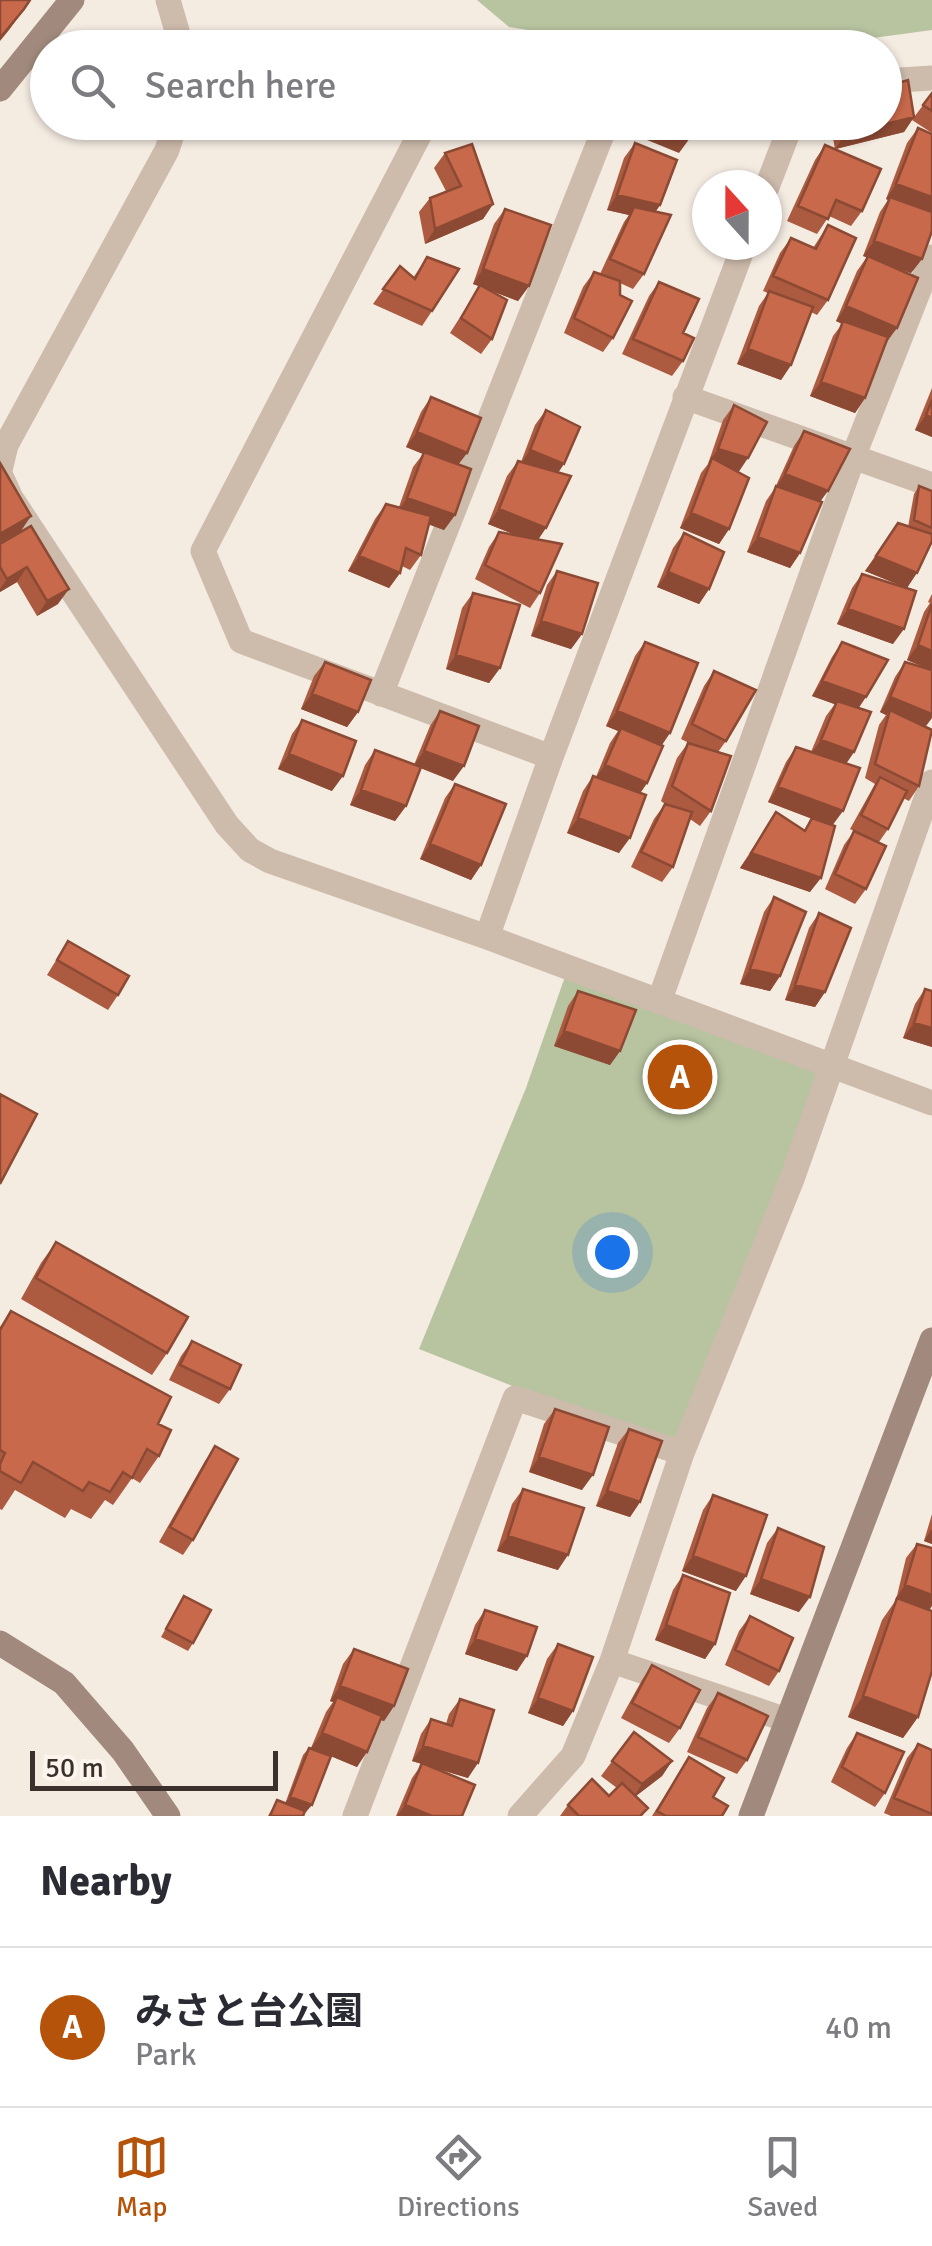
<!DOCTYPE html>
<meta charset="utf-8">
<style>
body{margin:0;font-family:Signika,"Noto Sans JP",sans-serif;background:#f7f7f7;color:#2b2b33}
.compass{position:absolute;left:692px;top:170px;width:90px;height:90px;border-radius:50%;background:#fff;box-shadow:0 2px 8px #0004;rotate:339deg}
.scale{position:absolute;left:30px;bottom:25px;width:248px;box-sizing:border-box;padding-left:10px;border:5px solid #3b302b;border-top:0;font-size:28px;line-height:35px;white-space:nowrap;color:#3b302b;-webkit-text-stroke:8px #fbf5ee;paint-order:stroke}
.you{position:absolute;left:612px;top:1252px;width:35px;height:35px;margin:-25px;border:8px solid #fff;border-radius:50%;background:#1a73e8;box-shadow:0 0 0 15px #1a73e833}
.badge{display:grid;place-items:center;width:65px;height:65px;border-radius:50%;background:#b45309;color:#fff;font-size:32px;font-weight:700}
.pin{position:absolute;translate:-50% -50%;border:5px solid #fff;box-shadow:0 2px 10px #0006}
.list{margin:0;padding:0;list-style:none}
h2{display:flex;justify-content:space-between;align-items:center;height:130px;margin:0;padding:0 40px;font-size:42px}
h2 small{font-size:32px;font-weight:400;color:#7c7c81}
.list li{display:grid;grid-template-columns:65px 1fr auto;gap:30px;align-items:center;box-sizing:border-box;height:160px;padding:0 40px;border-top:2px solid #e1e1e2}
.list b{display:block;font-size:38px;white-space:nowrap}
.list p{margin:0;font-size:32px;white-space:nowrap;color:#7c7c81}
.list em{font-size:32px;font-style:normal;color:#7c7c81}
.icon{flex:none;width:55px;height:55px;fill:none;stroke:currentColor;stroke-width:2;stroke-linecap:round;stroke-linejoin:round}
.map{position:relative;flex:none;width:932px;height:1816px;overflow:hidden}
.search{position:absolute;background:#fff;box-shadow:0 2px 8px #0004;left:30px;right:30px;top:30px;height:110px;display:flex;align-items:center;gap:25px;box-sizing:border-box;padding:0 35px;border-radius:55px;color:#7c7c81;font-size:38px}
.sheet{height:290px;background:#fff}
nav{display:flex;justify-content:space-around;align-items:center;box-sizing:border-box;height:140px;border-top:2px solid #e1e1e2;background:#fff;font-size:28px;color:#7c7c81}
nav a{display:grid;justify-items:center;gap:5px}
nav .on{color:#b45309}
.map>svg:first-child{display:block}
</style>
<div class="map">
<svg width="932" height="1816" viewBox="0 0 932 1816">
<rect width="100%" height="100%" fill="#f4ebe1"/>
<!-- green -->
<path fill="#b8c4a0" d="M477,0H932V30L799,48L635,47L509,27Z
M568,968L833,1066L682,1453L419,1349L526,1088Z"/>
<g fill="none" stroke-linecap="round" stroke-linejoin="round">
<!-- street -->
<path stroke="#cdbbac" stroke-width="25" d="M168,0L182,48
M884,81L932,78
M426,122L203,551L241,641L551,757
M767,187L792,122
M685,397L932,485
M0,470L6,445L167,150L176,122
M0,474L11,498L227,825L250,850L270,861L487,937L932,1103
M381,694L607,122
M487,937L551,757L744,245
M659,1002L854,455L932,257
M612,1661L787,1720
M355,1816L515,1398L682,1453
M520,1816L573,1756L612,1661L682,1453L792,1179L932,782"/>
<!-- secondary -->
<path stroke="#a18a7d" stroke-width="25" d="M0,89L72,0
M0,1643L64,1683L123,1751L168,1816
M751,1816L932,1340"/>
</g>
<!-- wall -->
<path fill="#ac5a40" d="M932,93V133L912,120Z
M914,117L904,132L836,149L862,211L851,226L829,216L817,234L787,221L815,160L825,145L835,149L830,122H884Z
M918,128L922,259L911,273L893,267L886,342L865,398L855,413L810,396L833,336L842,324L836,321L857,271L867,257L863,256L880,212L888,200L886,199L907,143Z
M635,143L660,205L655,212L644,274L633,289L620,283L613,338L603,352L564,333L583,287L594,272L600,274L624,222L629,215L607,210L624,158Z
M445,153L493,204L483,219L425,244L419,212L430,198L446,191L434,168Z
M505,209L529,286L518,301L487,289L492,339L481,354L450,333L480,286L473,284L494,224Z
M828,225V300L817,315L811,312L791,365L781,380L737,364L759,306L768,293L763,291L780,253L791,238L813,248Z
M427,257L432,311L422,326L373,304L400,266L413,278Z
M659,282L683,333V361L672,376L622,354L649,296Z
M932,388V437L915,430Z
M431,397L467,453L458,465L455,515L444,530L429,524L421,555L410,570L402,566L400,573L389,588L348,571L375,519L386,504L399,507L413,467L423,454L406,447L421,412Z
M734,405L738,472L729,529L719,544L680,528L701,473L708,464L723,420Z
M546,410L558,472L538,539L540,593L530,608L475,579L489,547L499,532L516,535L488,524L507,476L518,461L521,462L535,425Z
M804,431L821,502L800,553L790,568L747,552L766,501L775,488L794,446Z
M919,486L932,491V541L907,588L893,644L837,624L852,588L862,574L904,587L865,571L898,523L908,527L914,494Z
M31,526L58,604L37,616L17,582L0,592V544Z
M684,533L709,589L699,604L657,587L673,548Z
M557,571L582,634L571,649L531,636L547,585Z
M473,593L500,668L489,683L446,669L462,608Z
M932,594V714L925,727L919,786L909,801L903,798L888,829L879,842L866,889L855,904L825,889L844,845L854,831L850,829L875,784L865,778L879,725L886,715L880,712L895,677L905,662L930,670L907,660L924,612L930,603L928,602Z
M645,642L662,745L647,783L640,793L619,853L567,833L583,791L593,776L596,777L610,743L618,731L606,726L635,656Z
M842,642L859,708L854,752L846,763L833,825L810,892L740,868L776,812L804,830L812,819L768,802L786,762L796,747L811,752L826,716L835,704L812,696L832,657Z
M325,662L358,712L347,727L301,709L314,676Z
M714,671L726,741L718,752L711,811L700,826L690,819L673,867L662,882L631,867L654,819L665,804L661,801L677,758L688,743L691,744L681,739L704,686Z
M440,711L453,781L420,768L406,806L395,821L350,805L365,765L375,750L414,765L430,726Z
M302,720L332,791L278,769L292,734Z
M455,784L481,865L471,880L420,859L445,798Z
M774,897L780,976L770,991L740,984L764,912Z
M819,913L825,992L815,1007L785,1000L809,928Z
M68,941L118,995L108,1010L47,975Z
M925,989L932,1047L903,1038L915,1004Z
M578,991L620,1051L610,1065L554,1046L568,1006Z
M56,1242L167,1353L152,1375L21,1299L41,1263Z
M11,1311L158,1424L159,1456L140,1483L132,1478L113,1505L105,1500L91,1519L71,1509L65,1518L15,1490L2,1510L0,1509V1327Z
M192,1341L230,1389L219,1404L169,1380L181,1356Z
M555,1409L582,1490L529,1472L544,1424Z
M629,1429L640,1502L630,1517L596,1506L618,1443Z
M215,1446L193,1540L183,1555L159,1542L205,1461Z
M523,1489L558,1570L497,1551L512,1504Z
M713,1495L736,1591L682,1571L703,1510Z
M932,1514V1544L924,1541Z
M778,1528L799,1612L750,1594L767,1543Z
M917,1544L929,1610L918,1717L903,1738L848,1717L882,1620L896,1600L906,1558Z
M683,1575L715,1644L705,1659L655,1640L673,1590Z
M184,1596L193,1643L188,1651L161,1637Z
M485,1610L517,1671L465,1654L475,1625Z
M750,1616L779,1671L769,1686L725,1665L739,1631Z
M558,1644L573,1711L563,1726L528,1713L547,1659Z
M354,1649L394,1706L384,1721L381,1720L357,1767L331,1756L306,1812H305L303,1816H268L277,1800L285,1804L303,1755L309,1748H311L326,1712L333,1702L330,1701L343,1664Z
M652,1665L680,1728L669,1743L621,1718L642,1680Z
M718,1693L747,1760L737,1774L687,1752L707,1708Z
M460,1699L468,1778L428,1766L462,1816H396L412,1778L422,1764L412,1761L421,1734L431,1719L446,1724L449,1714Z
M634,1732L672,1761L662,1776L636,1796L648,1808L642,1816H560L568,1805L609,1796L617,1788L601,1776Z
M857,1733L885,1793L875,1807L831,1782L847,1748Z
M918,1744L932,1750V1816H891L884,1813L907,1758Z
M689,1757L713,1797L722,1816H652Z"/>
<!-- shaded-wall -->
<path fill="#8c4a34" d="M24,9L9,30L0,41V38Z
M914,117L904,132L835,149L846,134Z
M638,122H653L690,138L679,153L630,133Z
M896,184L932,197V216L886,199Z
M617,195L660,205L650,220L634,207L629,215L607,210Z
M493,204L483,219L425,244L435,229Z
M874,241L922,259L911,273L863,256Z
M483,269L529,286L518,301L473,284Z
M846,306L897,328L886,343L836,321Z
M748,349L791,365L781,380L737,364Z
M821,382L865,398L855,413L810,396Z
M926,415L932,418V437L915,430Z
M417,432L467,453L456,467L406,447Z
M718,449L748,458L738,473L712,458L707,464Z
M530,450L564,464L554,479L520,465Z
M785,474L828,491L817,506L775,488Z
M407,498L455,515L444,530L397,513Z
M499,509L546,528L536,543L488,524Z
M691,513L729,529L719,544L680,528Z
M31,516L21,531L0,543V534Z
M758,537L800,553L790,568L747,552Z
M359,556L400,573L389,588L348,571Z
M876,556L917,573L907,588L865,571Z
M27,567L17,582L0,592V589L7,579Z
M668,572L709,589L699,604L657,587Z
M69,589L58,604L37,616L47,601Z
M848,609L904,629L893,644L837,624Z
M541,621L582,634L571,649L531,636Z
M918,645L932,651V670L907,660Z
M456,655L500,668L489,683L446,669Z
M822,681L866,697L856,712L812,696Z
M312,694L358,712L347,727L301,709Z
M890,697L932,714V718L923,730L890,710L886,715L880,712Z
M617,711L670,733L660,748L606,726Z
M821,740L854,752L844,767L810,755Z
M424,751L464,766L453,781L414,765Z
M289,754L343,776L332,791L278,769Z
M605,765L647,783L637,798L594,780Z
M778,787L843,811L832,826L768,802Z
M361,790L406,806L395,821L350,805Z
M578,818L630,838L619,853L567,833Z
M430,844L481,865L471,880L420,859Z
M751,853L821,878L810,892L740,868Z
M750,969L780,976L770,991L740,984Z
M795,985L825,992L815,1007L785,1000Z
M914,1023L932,1028V1047L903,1038Z
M564,1031L620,1051L610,1065L554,1046Z
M539,1457L593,1475L582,1490L529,1472Z
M607,1491L640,1502L630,1517L596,1506Z
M932,1529V1544L924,1541Z
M508,1536L568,1555L558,1570L497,1551Z
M693,1556L746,1576L736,1591L682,1571Z
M761,1579L810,1597L799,1612L750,1594Z
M905,1585L932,1595V1606L928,1612L895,1600Z
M666,1625L715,1644L705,1659L655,1640Z
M475,1639L527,1656L517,1671L465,1654Z
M340,1686L394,1706L384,1721L334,1703L337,1697L333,1702L330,1701Z
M863,1696L918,1717L903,1738L848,1717Z
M538,1698L573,1711L563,1726L528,1713Z
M322,1733L367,1752L357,1767L311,1748Z
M423,1746L478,1763L468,1778L412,1761Z
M672,1761L662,1776L632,1799L642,1784Z
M290,1797L312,1805L306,1812L284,1804Z
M405,1805L432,1816H397Z"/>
<!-- building -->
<path fill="#c8694b" stroke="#8c4a34" stroke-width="2.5" d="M0,0H30L24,9L0,38Z
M908,80L914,117L846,134L843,122H884V87Z
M932,93V111L923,105Z
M653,122H696L690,138Z
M918,128L932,134V197L896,184Z
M635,143L677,160L660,205L617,195Z
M472,144L493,204L435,229L430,198L461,186L445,153Z
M825,145L881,169L862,211L836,200L828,219L798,206Z
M890,197L932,212V231L922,259L874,241Z
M634,207L671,215L644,274L610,259Z
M505,209L551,225L529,286L483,269Z
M828,225L856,238L828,300L773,276L791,238L816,249Z
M868,256L918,278L897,328L846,306Z
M427,257L459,269L432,311L383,289L400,266L415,279Z
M594,272L620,281V295L632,301L613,338L574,318Z
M659,282L699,299L683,333L694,338L683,361L633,339Z
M480,285L507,300L492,339L461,318Z
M769,291L813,307L791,365L748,349Z
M843,321L888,337L865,398L821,382Z
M431,397L481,418L467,453L417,432Z
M932,400V418L926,415Z
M734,405L767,422L748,458L718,449Z
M546,410L580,427L564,464L530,450Z
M804,431L850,449L828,491L785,474Z
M424,452L471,469L455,515L407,498Z
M712,458L749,478L729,529L691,513Z
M518,461L571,476L546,528L499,509Z
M0,463L31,516L0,534Z
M776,486L822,502L800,553L758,537Z
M919,486L932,491V528L914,520Z
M386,504L431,516L421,555L406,548L400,573L359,556Z
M898,523L932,534V541L917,573L876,556Z
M31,526L69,589L47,601L27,567L7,579L0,567V544Z
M499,532L562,544L540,593L485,565Z
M684,533L724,552L709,589L668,572Z
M557,571L598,583L582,634L541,621Z
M862,574L916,591L904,629L848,609Z
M473,593L520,605L500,668L456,655Z
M932,604V651L918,645Z
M645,642L698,663L670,733L617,711Z
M842,642L888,660L866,697L822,681Z
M325,662L371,680L358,712L312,694Z
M905,662L932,670V714L890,697Z
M714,671L756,690L726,741L692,724Z
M837,701L871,712L854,752L821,740Z
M890,710L932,730L919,786L875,764Z
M440,711L479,726L464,766L424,751Z
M302,720L356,741L343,776L289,754Z
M621,728L663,746L647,783L605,765Z
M688,743L731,756L711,811L672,786Z
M796,747L860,768L843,811L778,787Z
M375,750L421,767L406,806L361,790Z
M593,776L646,795L630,838L578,818Z
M880,777L907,791L888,829L861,815Z
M455,784L506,804L481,865L430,844Z
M665,804L692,812L673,867L641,852Z
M776,812L805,831L812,818L835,826L821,878L751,853Z
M854,831L886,846L866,889L835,874Z
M774,897L806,912L780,976L750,969Z
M819,913L851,928L825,992L795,985Z
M68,941L129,976L118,995L57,960Z
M925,989L932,991V1028L914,1023Z
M578,991L636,1010L620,1051L564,1031Z
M0,1094L37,1114L0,1184Z
M56,1242L188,1317L167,1353L36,1278Z
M11,1311L171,1397L158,1424L171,1430L159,1456L147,1449L132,1478L123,1472L110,1492L89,1482L83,1491L33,1462L21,1483L0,1471V1464L5,1453L0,1450V1330Z
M192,1341L241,1365L230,1389L180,1365Z
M555,1409L609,1427L593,1475L539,1457Z
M629,1429L662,1441L640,1502L607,1491Z
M215,1446L238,1459L193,1540L170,1527Z
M523,1489L584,1508L568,1555L508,1536Z
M713,1495L767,1515L746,1576L693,1556Z
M778,1528L824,1547L810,1597L761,1579Z
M917,1544L932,1548V1595L905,1585Z
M683,1575L730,1593L715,1644L666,1625Z
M184,1596L211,1610L193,1643L166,1629Z
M897,1598L932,1611V1671L918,1717L863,1696Z
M485,1610L537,1627L527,1656L475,1639Z
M750,1616L793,1638L779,1671L735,1650Z
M558,1644L593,1657L573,1711L538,1698Z
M354,1649L408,1669L394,1706L340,1686Z
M652,1665L700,1690L680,1728L632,1703Z
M718,1693L768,1716L747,1760L698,1737Z
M337,1697L382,1716L367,1752L322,1733Z
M460,1699L494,1710L478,1763L423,1746L431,1719L452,1726Z
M634,1732L672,1761L642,1784L612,1761Z
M857,1733L904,1752L885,1793L842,1767Z
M918,1744L932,1750V1814L894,1798Z
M309,1748L331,1756L312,1805L290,1797Z
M689,1757L724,1778L713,1797L728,1806L722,1816H666L657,1811Z
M422,1763L475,1785L462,1816H432L405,1805Z
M592,1779L609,1796L622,1783L648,1808L640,1816H579L568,1805Z
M277,1800L305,1811L303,1816H270Z"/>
</svg>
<svg class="compass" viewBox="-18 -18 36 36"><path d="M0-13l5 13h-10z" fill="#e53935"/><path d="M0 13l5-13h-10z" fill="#7c7c81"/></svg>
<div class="scale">50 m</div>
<div class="you"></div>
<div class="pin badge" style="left:680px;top:1077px">A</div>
<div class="search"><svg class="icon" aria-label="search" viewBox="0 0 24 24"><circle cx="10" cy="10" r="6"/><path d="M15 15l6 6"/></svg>Search here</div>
</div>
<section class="sheet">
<h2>Nearby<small></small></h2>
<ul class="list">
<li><span class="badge">A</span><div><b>みさと台公園</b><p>Park</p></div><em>40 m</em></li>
</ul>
</section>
<nav>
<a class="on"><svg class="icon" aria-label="map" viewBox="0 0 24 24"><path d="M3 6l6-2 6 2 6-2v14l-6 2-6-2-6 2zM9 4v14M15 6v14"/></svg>Map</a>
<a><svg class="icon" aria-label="directions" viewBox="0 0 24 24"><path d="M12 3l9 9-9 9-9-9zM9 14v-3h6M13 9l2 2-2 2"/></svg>Directions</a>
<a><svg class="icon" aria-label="saved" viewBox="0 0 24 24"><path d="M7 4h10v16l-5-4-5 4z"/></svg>Saved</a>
</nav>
